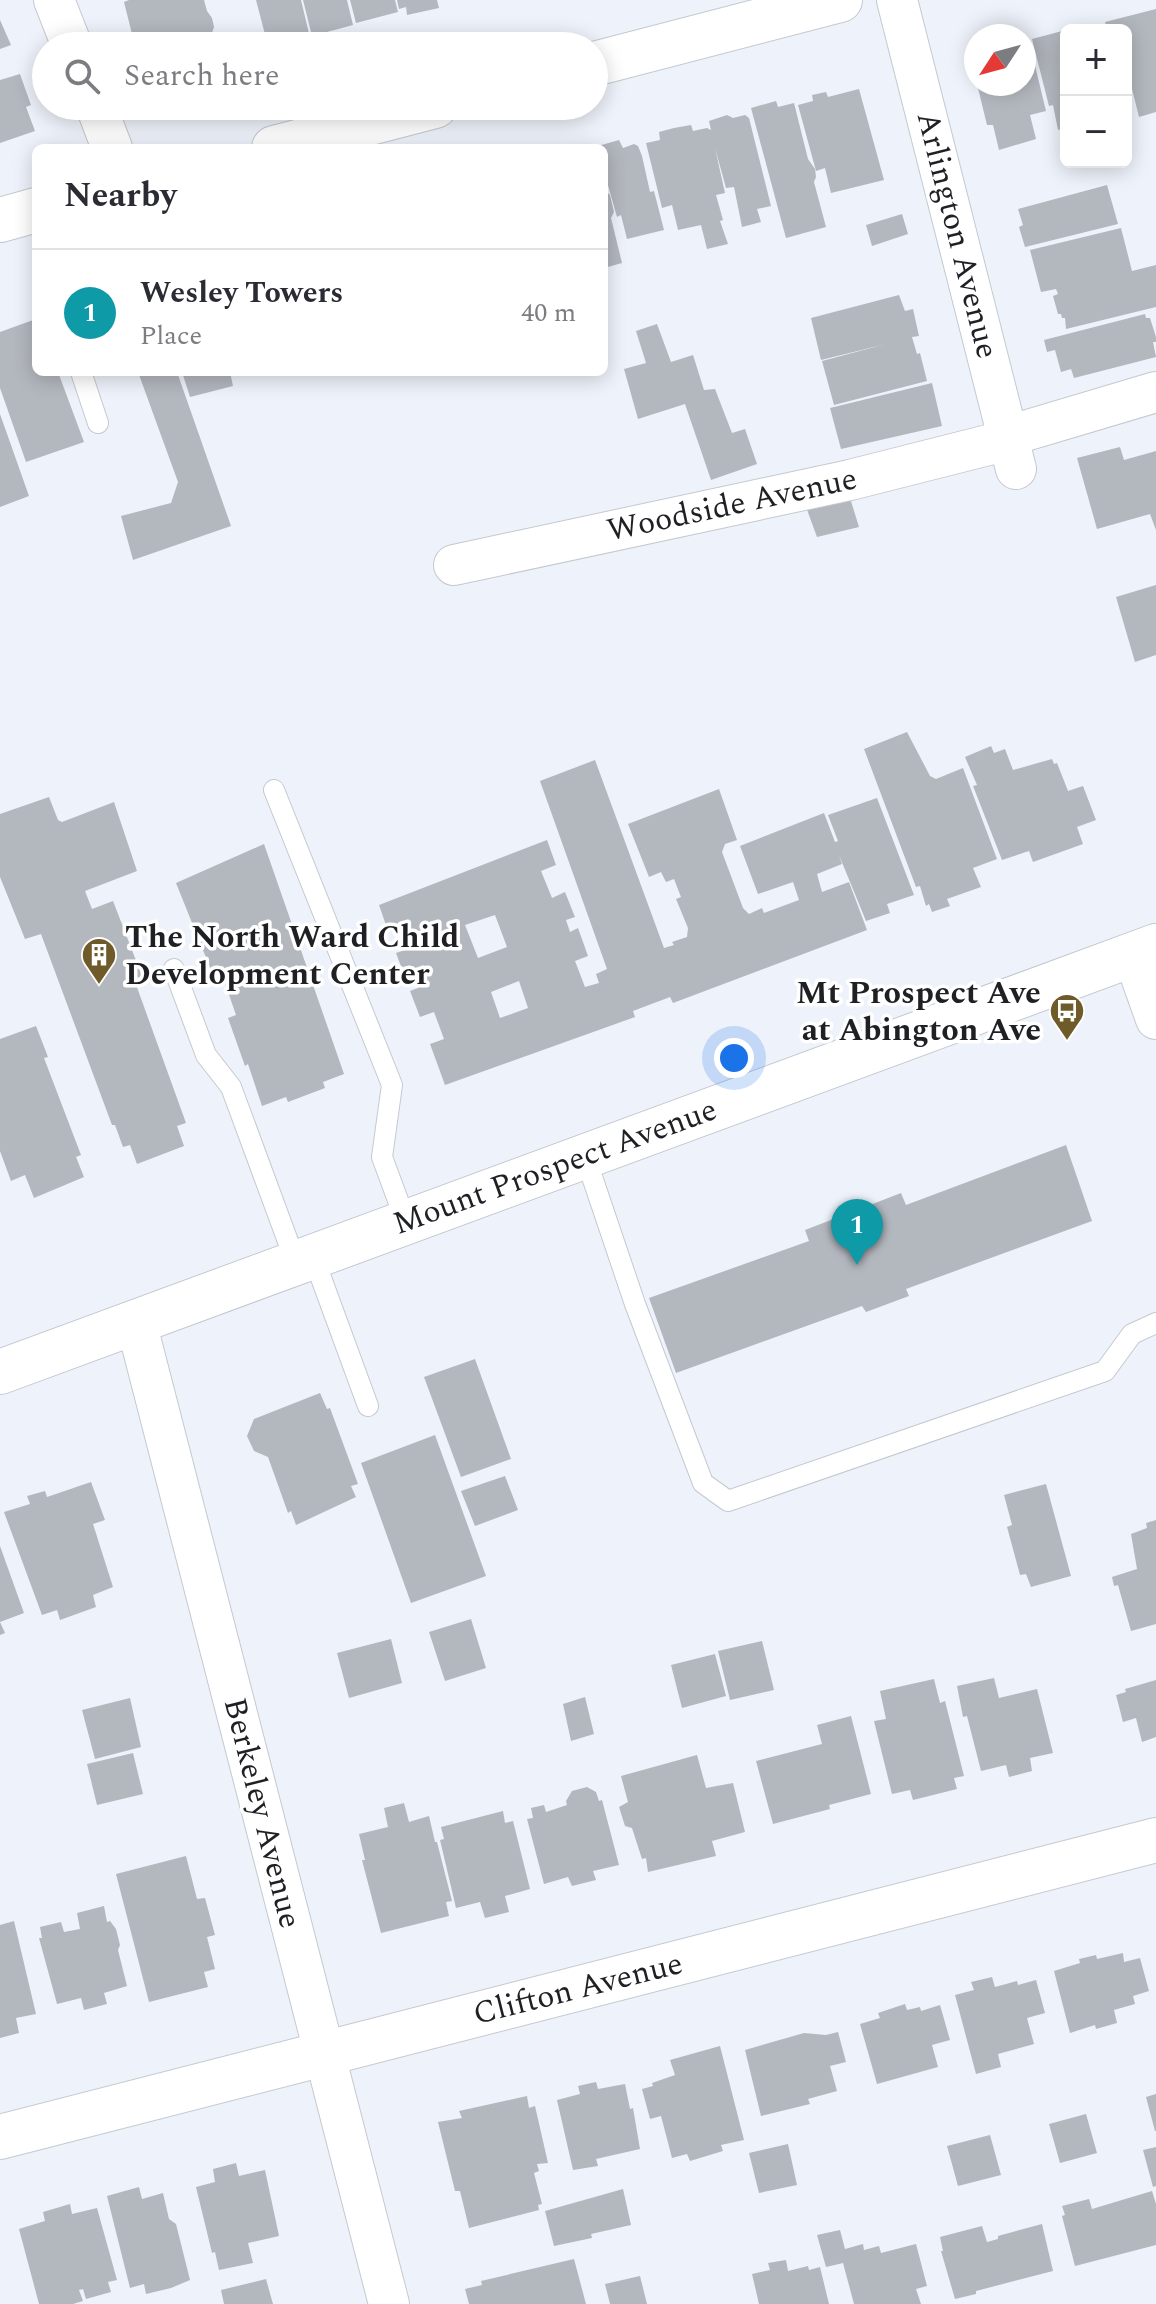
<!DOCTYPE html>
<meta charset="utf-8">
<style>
body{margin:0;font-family:Spectral,serif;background:#f7f7f7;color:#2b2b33}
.controls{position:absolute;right:24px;top:24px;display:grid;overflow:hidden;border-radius:12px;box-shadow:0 4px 20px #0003}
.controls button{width:72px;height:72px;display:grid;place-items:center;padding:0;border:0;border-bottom:2px solid #e1e1e2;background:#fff;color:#2b2b33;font:40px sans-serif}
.compass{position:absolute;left:964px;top:24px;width:72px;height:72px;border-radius:50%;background:#fff;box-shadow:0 4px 20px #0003;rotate:234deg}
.you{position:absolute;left:734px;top:1058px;width:28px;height:28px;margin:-20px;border:6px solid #fff;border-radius:50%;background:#1a73e8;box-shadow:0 0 0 12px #1a73e833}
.badge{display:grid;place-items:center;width:52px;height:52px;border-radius:50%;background:#1a73e8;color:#fff;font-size:26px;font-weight:700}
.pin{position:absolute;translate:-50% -66px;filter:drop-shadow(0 2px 4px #0008)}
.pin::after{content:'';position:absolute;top:42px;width:28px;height:24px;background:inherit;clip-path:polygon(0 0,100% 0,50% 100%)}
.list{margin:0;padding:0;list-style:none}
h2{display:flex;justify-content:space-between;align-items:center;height:104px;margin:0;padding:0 32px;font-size:34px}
h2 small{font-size:26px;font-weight:400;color:#7c7c81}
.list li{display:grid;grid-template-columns:52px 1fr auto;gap:24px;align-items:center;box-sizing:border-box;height:128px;padding:0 32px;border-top:2px solid #e1e1e2}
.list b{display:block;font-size:30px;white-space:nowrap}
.list p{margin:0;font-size:26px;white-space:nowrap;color:#7c7c81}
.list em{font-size:26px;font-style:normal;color:#7c7c81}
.icon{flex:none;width:44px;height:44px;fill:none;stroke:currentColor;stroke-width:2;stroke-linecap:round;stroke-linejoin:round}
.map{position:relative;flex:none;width:1156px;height:2304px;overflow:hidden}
.search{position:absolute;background:#fff;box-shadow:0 4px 20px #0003;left:32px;top:32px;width:576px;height:88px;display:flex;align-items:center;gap:20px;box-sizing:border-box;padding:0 28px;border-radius:44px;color:#7c7c81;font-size:30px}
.panel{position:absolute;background:#fff;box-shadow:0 4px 20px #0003;left:32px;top:144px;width:576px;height:232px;border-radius:12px}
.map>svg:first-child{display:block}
</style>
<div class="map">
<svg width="1156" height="2304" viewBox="0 0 1156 2304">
<rect width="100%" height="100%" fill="#eef2fa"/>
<!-- building -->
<path fill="#b3b7be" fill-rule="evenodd" d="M129,0H204L207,11L212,18L214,27L212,33L216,46H135L124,2Z
M256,0H301L311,42L297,46H268Z
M303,0H347L353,25L312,36Z
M350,0H395L398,12L356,23Z
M397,0H437L439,8L407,15L406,7L399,9Z
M1156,9V112L1139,117L1132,89L1126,91V30H1107L1105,22Z
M0,20L11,45L0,49Z
M1066,30V128L1058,130L1053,105L1049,106L1032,39Z
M1024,44L1027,50L1031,49L1046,111L1030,115L1036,139L999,150L993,125H987L977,84H1024Z
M20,74L31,105L26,107L35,131L0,143V80Z
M859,89L884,180L831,193L825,168L816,171L798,105L813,101L812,95L826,92L828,97Z
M776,101L778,107L794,103L808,159L815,169L816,177L814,182L826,227L786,238L751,108Z
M727,115L733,118L745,115L749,118L771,206L757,209L761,222L742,227L734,187L726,188L715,148L725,193L716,195L723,220L720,221L728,244L707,249L701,225L678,230L672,205L662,208L646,143L660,140L659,132L674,128L691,125L693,131L707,128L711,130L709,121Z
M619,140L623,148L634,144L638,146L642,156L650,192L654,191L664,230L627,239L621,215L617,217L604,171V148H598V146Z
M1107,185L1118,224L1025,247L1019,227L1023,225L1018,209Z
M604,189L610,195L614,212L611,218L622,263L604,268Z
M902,214L908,234L872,246L866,225Z
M1121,228L1132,271L1156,265V307L1066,329L1065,318H1062L1061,314H1058L1053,296L1058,294L1056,289L1041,292L1030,250Z
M899,295L905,311L913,309L919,336L912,337L917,354L920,353L927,381L834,405L822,361L886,344L821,360L811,318Z
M1145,314L1146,318H1150L1156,337V342H1153L1156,357L1074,378L1071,369L1061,372L1055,350L1047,352L1044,340Z
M36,319V372H58L84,442L26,462L0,388V332Z
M657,324L671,362L693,355L704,390L715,389L732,433L745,429L757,464L711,480L685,404L638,419L624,369L646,363L636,331Z
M138,372H177L231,526L133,560L121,516L171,503L178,482Z
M182,372H230L233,386L190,397Z
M932,383L942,426L841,449L830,408Z
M0,414L29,496L0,507Z
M1120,447L1124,460L1156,451V530L1150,514L1097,529L1077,458Z
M850,498L859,527L817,537L806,507Z
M1156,585V655L1135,662L1116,597Z
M907,732L930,776L936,779L963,768L997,859L973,868L981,887L947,899L950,906L932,912L929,904L926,906L920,886L916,887L864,749Z
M991,746L994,753L1005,749L1013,770L1052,759L1054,764L1057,763L1068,791L1083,786L1096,820L1077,827L1083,844L1033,862L1029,851L1002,860L973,786L977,785L965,757Z
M595,760L664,948L674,945L672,942L687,937L688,928L676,899L681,897L674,879L666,882L661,872L649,877L628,824L719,789L737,840L725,844L722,852L743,908L749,914L762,908L764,913L799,900L793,882L758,894L740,846L824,813L835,842L838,841L828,815L877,798L914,895L887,904L890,913L866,921L839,855L842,864L817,874L822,892L849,882L867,930L673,1003L670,997L633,1011L635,1017L445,1085L430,1044L444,1039L434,1012L420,1017L410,991L418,988L412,974L405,977L396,953L411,948L401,922L387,928L379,905L547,840L556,865L541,871L552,898L565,892L575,917L566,920L570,932L578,928L588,956L575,961L585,987L599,983L596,974L607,969L540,781ZM495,915L507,947L478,958L465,925ZM519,981L528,1008L500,1018L491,992Z
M49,797L58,820L62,822L114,802L137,871L85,891L92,909L113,901L142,976L134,979L186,1123L177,1126L184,1146L137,1164L130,1145L123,1147L115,1125H112L41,934L25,939L0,877V814Z
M264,844L344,1074L323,1082L325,1088L288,1102L286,1097L262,1106L248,1064L245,1066L228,1018L236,1015L225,983L229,982L223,966L211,970L176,883Z
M36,1026L48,1057L44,1058L81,1155L76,1157L84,1177L34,1198L25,1175L11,1181L0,1151V1039Z
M1066,1145L1092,1221L906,1289L909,1296L866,1312L862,1306L676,1373L649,1298L809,1241L805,1230L901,1193L906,1205Z
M475,1359L511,1459L461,1477L424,1377Z
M320,1393L327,1409L330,1408L358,1484L351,1486L356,1497L296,1525L291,1511L288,1513L268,1457L254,1451L247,1436L254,1419Z
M435,1435L486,1576L411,1603L361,1463Z
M505,1476L518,1510L475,1526L461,1491Z
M91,1482L105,1520L93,1524L113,1587L93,1595L96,1607L60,1620L57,1610L42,1615L4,1512L30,1504L27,1496L45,1491L47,1497Z
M1046,1484L1071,1576L1031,1587L1026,1574L1020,1575L1007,1527L1012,1525L1004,1495Z
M1156,1520V1624L1131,1631L1118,1585L1114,1586L1112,1577L1137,1569L1131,1534L1147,1528L1146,1523Z
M0,1546L24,1613L0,1622L5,1633L0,1635Z
M471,1619L486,1668L445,1681L429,1632Z
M391,1639L402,1683L349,1698L337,1653Z
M762,1641L774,1690L730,1700L718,1651Z
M715,1654L726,1696L682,1708L671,1665Z
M994,1678L999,1698L1037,1689L1053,1753L1030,1758L1032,1771L1009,1777L1006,1765L981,1771L967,1716L963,1717L957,1686Z
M934,1679L940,1703L945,1701L964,1776L954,1778L957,1789L913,1800L910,1790L892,1794L874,1721L886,1719L880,1691Z
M1156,1680V1737L1142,1742L1136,1718L1123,1722L1116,1695L1126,1692L1125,1689Z
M585,1697L594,1734L571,1741L563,1704Z
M130,1698L141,1747L95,1759L82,1710Z
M851,1716L871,1794L829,1805L830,1809L773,1824L756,1761L822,1744L817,1725Z
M133,1753L143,1794L97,1805L87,1764Z
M697,1755L706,1788L733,1783L745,1832L712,1841L716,1856L648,1872L646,1858L642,1859L632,1828L625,1826L619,1807L628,1802L621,1776Z
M587,1787L596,1792L599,1801L602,1800L619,1865L593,1871L596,1880L572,1886L568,1877L544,1884L527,1819L533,1818L531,1808L544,1805L546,1812L567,1805L566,1801L572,1791Z
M404,1803L409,1822L429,1816L435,1842H437L452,1901L446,1902L449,1916L381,1933L362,1860H365L359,1834L388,1827L384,1808Z
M503,1811L505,1823L513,1821L530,1889L505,1896L509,1912L485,1918L480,1902L456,1908L440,1840L444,1839L441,1827Z
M186,1856L197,1899L205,1898L215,1935L207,1937L215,1969L204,1972L208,1987L149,2002L116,1874Z
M104,1906L107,1922L110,1921L116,1929L120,1945L118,1950L127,1986L104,1993L107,2004L84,2010L81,1998L57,2004L39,1938H42L40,1927L61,1922L64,1932L80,1929L77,1913Z
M14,1921L36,2014L16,2018L19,2033L0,2038V1925Z
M1123,1953L1124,1962L1140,1958L1149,1991L1133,1996L1135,2004L1114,2010L1117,2023L1096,2029L1095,2025L1070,2033L1054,1971L1080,1963L1079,1959L1096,1955L1097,1959Z
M992,1977L995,1987L1017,1981L1018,1985L1036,1980L1045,2013L1027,2018L1034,2044L998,2054L1001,2067L976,2074L955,1995L974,1990L971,1982Z
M905,2004L907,2010L920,2007L921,2011L940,2005L950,2040L932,2045L938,2067L877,2084L860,2024L880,2018L878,2013Z
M838,2032L846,2062L830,2066L837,2091L808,2099L810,2104L761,2116L745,2050L804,2033L826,2035Z
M720,2046L744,2140L721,2145L723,2151L690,2161L687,2154L672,2158L661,2116L650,2119L642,2089L653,2086L652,2083L675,2075L670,2060Z
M596,2082L598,2089L625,2084L630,2109L633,2108L640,2149L596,2159L598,2166L573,2170L557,2100L580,2094L578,2086Z
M1156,2094V2131H1155L1146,2097Z
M527,2096L529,2108L535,2106L548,2163L537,2164L539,2171L534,2173L542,2204L538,2205L539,2210L469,2228L460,2191H455L438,2122L462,2118L459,2111Z
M1086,2114L1097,2153L1060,2163L1049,2124Z
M990,2135L1001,2175L958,2186L947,2146Z
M788,2144L797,2185L759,2193L749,2153Z
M1156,2147V2186L1153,2187L1143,2150Z
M236,2163L239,2176L265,2170L279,2236L248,2243L253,2263L219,2270L215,2252L212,2253L196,2187L215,2182L213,2169Z
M139,2187L142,2199L163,2193L169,2219L176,2224L190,2280L171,2288L146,2294L144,2284L130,2288L107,2196Z
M623,2189L631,2225L591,2234L592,2238L554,2246L545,2211Z
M1152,2191L1156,2204V2245L1075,2266L1062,2216L1065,2215L1062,2206L1089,2199L1092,2209Z
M70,2204L72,2214L97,2208L117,2280L108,2282L111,2292L86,2299L83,2289L79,2290L83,2301L73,2304H39L19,2229L45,2221L43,2212Z
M1042,2224L1053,2271L976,2291V2294L955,2299L941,2251H943L940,2237L982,2226L987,2242L998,2239V2236Z
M840,2230L845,2249L863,2244L864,2250L879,2246L881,2253L916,2244L927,2286L916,2289L921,2304H854L843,2263L826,2267L817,2235Z
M574,2259L586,2304H469L465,2289L482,2285L481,2281Z
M786,2260L788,2271L808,2266L809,2270L820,2267L829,2304H759L752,2274L770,2270L768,2263Z
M640,2276L647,2304H610L605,2284Z
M266,2279L273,2304H224L221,2290Z"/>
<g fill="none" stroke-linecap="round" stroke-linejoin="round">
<defs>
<path id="service" d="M81,372L98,423
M274,790L392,1085L382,1157L406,1222
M174,969L206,1055L231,1087L296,1263
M585,1156L635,1304L703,1483L728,1501L1105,1371L1132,1334L1156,1323
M313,1256L368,1406"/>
<path id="minor" d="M54,0L72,46
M897,0L1016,469
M96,106L112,148
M1008,436L1156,392
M454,565L850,480L1008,440
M1133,954L1156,1019
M136,1322L389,2304"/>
<path id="tertiary" d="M594,64L840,0
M274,148L435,106
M0,220L36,210
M0,2137L1156,1840"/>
<path id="secondary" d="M0,1372L1156,946"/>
</defs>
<!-- service casing -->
<use href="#service" stroke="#c4c9d0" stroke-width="22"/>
<!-- minor casing -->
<use href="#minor" stroke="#c4c9d0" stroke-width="42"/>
<!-- tertiary casing -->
<use href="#tertiary" stroke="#c4c9d0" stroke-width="46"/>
<!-- secondary casing -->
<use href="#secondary" stroke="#c4c9d0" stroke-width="46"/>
<!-- service -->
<use href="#service" stroke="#fff" stroke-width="20"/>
<!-- minor -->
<use href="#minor" stroke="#fff" stroke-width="40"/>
<!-- tertiary -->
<use href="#tertiary" stroke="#fff" stroke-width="44"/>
<!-- secondary -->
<use href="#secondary" stroke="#fff" stroke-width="44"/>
</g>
<!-- icons -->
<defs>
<symbol id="building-pin" viewBox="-11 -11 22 30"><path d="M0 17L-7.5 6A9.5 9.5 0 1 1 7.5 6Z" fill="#6f5b2a" stroke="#fff"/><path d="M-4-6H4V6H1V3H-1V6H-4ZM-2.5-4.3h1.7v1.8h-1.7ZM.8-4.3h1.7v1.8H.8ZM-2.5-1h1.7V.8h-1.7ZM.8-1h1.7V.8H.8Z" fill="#fff"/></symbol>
<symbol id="bus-pin" viewBox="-11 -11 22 30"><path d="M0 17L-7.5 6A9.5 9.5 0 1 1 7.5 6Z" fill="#6f5b2a" stroke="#fff"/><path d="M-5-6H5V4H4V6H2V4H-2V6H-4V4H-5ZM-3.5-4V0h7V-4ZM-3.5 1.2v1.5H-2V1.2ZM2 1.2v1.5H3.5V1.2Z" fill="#fff"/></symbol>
</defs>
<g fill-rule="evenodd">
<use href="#building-pin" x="79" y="935" width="40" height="54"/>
<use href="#bus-pin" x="1047" y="991" width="40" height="54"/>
</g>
<g text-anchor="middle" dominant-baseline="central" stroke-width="7" stroke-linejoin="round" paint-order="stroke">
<!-- street labels -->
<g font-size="32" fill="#1f2023" stroke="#fff">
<text transform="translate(957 235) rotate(76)">Arlington Avenue</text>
<text transform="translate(732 505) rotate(-12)">Woodside Avenue</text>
<text transform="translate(555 1167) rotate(-20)">Mount Prospect Avenue</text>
<text transform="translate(262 1813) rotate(76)">Berkeley Avenue</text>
<text transform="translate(578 1989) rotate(-14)">Clifton Avenue</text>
</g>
<!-- poi labels -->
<g font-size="32" font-weight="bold" fill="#1f2023" stroke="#fff" text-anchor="start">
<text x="125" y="937">The North Ward Child<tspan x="125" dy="37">Development Center</tspan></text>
<text x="1041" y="993" text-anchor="end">Mt Prospect Ave<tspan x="1041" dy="37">at Abington Ave</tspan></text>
</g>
</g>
</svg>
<div class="controls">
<button>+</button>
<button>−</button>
</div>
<svg class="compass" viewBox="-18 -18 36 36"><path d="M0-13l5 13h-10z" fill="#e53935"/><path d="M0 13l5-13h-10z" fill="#7c7c81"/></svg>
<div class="you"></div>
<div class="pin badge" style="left:857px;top:1265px;background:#0f9aa8">1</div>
<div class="search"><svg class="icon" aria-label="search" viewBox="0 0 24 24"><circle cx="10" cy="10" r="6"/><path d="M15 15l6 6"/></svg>Search here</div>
<section class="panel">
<h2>Nearby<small></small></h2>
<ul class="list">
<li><span class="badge" style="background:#0f9aa8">1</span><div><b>Wesley Towers</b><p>Place</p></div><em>40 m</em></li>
</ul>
</section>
</div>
